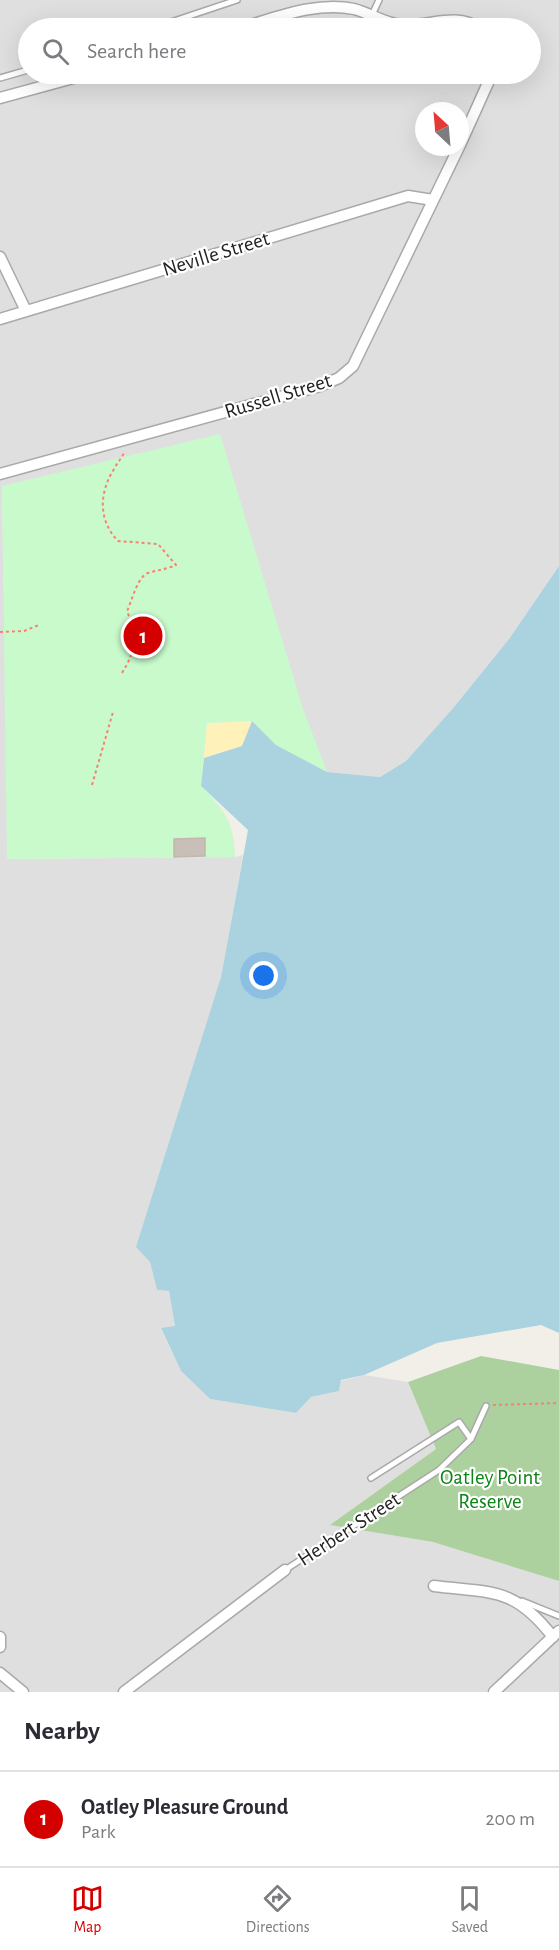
<!DOCTYPE html>
<style>
body{margin:0;font-family:"Alegreya Sans",sans-serif;background:#f2f2f3;color:#2b2b33}
.compass{position:absolute;left:415px;top:102px;width:54px;height:54px;border-radius:50%;background:#fff;box-shadow:0 6px 24px #0002;rotate:334deg}
.you{position:absolute;left:264px;top:976px;width:21px;height:21px;margin:-15px;border:4px solid #fff;border-radius:50%;background:#1a73e8;box-shadow:0 0 0 9px #1a73e833}
.badge{display:grid;place-items:center;width:39px;height:39px;border-radius:50%;background:#d40000;color:#fff;font-size:20px;font-weight:700}
.pin{position:absolute;translate:-50% -50%;border:3px solid #fff;box-shadow:0 2px 6px #0006}
.list{margin:0;padding:0;list-style:none}
h2{display:flex;justify-content:space-between;align-items:center;height:78px;margin:0;padding:0 24px;font-size:26px}
h2 small{font-size:20px;font-weight:400;color:#7c7c81}
.list li{display:grid;grid-template-columns:39px 1fr auto;gap:18px;align-items:center;box-sizing:border-box;height:96px;padding:0 24px;border-top:2px solid #e1e1e2}
.list b{display:block;font-size:22px;white-space:nowrap}
.list p{margin:0;font-size:20px;white-space:nowrap;color:#7c7c81}
.list em{font-size:20px;font-style:normal;color:#7c7c81}
.icon{flex:none;width:33px;height:33px;fill:none;stroke:currentColor;stroke-width:2;stroke-linecap:round;stroke-linejoin:round}
.map{position:relative;flex:none;width:559px;height:1692px;overflow:hidden}
.search{position:absolute;background:#fff;box-shadow:0 6px 24px #0002;left:18px;right:18px;top:18px;height:66px;display:flex;align-items:center;gap:15px;box-sizing:border-box;padding:0 21px;border-radius:33px;color:#7c7c81;font-size:22px}
.sheet{height:174px;background:#fff}
nav{display:flex;justify-content:space-around;align-items:center;box-sizing:border-box;height:84px;border-top:2px solid #e1e1e2;background:#fff;font-size:16px;color:#7c7c81}
nav a{display:grid;justify-items:center;gap:3px}
nav .on{color:#d40000}
.map>svg:first-child{display:block}
</style>
<div class="map">
<svg width="559" height="1692" viewBox="0 0 559 1692">
<rect width="100%" height="100%" fill="#f2efe9"/>
<!-- residential -->
<path fill="#e0dfdf" fill-rule="evenodd" d="M0,0H559V566L509,639L454,707L406,761L380,777L327,772L2,487L8,859L235,857L243,855L221,977L150,1262L157,1290L169,1291L175,1327L161,1329L181,1371L210,1399L296,1413L311,1397L339,1391L341,1381L364,1375L408,1382L436,1449L331,1525L433,1542L559,1579V1692H0ZM28,28H530V74H28ZM424,111H460V147H424Z"/>
<!-- forest -->
<path fill="#add19e" d="M481,1356L559,1370V1581L433,1542L330,1525L436,1449L408,1382Z"/>
<!-- sand -->
<path fill="#fff1ba" d="M252,721L242,746L204,758L207,723Z"/>
<!-- park -->
<path fill="#c8facc" d="M220,434L303,709L327,772L276,745L252,721L207,723L201,786C225,811 234,821 235,857L7,859L2,486Z"/>
<!-- water -->
<path fill="#aad3df" d="M559,566V1333L541,1325L437,1343L364,1375L341,1380L339,1391L311,1397L296,1413L210,1399L181,1371L161,1328L175,1326L169,1291L157,1290L150,1262L136,1247L221,977L248,830L201,786L204,758L242,746L252,721L276,745L327,772L380,777L406,761L454,707L509,639Z"/>
<!-- building -->
<path fill="#c7bfb8" stroke="#c4b6ab" stroke-width="1.5" d="M205,838V856L174,857V839Z"/>
<g fill="none" stroke-linecap="round" stroke-linejoin="round">
<defs>
<path id="lane" d="M372,15L379,0
M153,28L237,0
M0,78L28,70
M471,1439L486,1406
M285,1570L439,1470L471,1439L459,1422L371,1478
M522,1601L559,1616"/>
<path id="street" d="M240,28C276,18 316,1 354,9C370,13 385,24 402,25C428,27 456,12 479,28
M0,98L88,74
M460,145L492,74
M0,257L26,311
M0,319L408,196L433,200
M0,474L320,386L339,378L353,366L459,147
M434,1586C493,1593 514,1587 553,1637
M0,1637V1647
M0,1673L23,1692
M124,1692L285,1570
M494,1692L559,1631"/>
</defs>
<!-- lane casing -->
<use href="#lane" stroke="#a9a9a9" stroke-width="8"/>
<!-- street casing -->
<use href="#street" stroke="#a9a9a9" stroke-width="13"/>
<!-- path -->
<path stroke="#fa8072" stroke-width="2" stroke-dasharray="3 3" stroke-linecap="butt" d="M0,632L24,631L39,625
M122,673C136,651 137,635 127,611C132,601 137,577 148,573C158,570 167,569 176,565L158,544L118,541C98,520 99,493 114,469C117,463 121,459 124,453
M92,785L113,712
M493,1405L559,1403"/>
<!-- lane -->
<use href="#lane" stroke="#fff" stroke-width="5"/>
<!-- street -->
<use href="#street" stroke="#fff" stroke-width="10"/>
</g>
<g text-anchor="middle" dominant-baseline="central" stroke-width="4.5" stroke-linejoin="round" paint-order="stroke">
<!-- street labels -->
<g font-size="21" fill="#222" stroke="#fff">
<text transform="translate(216 254) rotate(-17)">Neville Street</text>
<text transform="translate(278 396) rotate(-17)">Russell Street</text>
<text transform="translate(349 1529) rotate(-33)">Herbert Street</text>
</g>
<!-- park labels -->
<g font-size="21" fill="#0c8416" stroke="#fff">
<text x="490" y="1477">Oatley Point<tspan x="490" dy="24">Reserve</tspan></text>
</g>
</g>
</svg>
<svg class="compass" viewBox="-18 -18 36 36"><path d="M0-13l5 13h-10z" fill="#e53935"/><path d="M0 13l5-13h-10z" fill="#7c7c81"/></svg>
<div class="you"></div>
<div class="pin badge" style="left:143px;top:636px">1</div>
<div class="search"><svg class="icon" aria-label="search" viewBox="0 0 24 24"><circle cx="10" cy="10" r="6"/><path d="M15 15l6 6"/></svg>Search here</div>
</div>
<section class="sheet">
<h2>Nearby<small></small></h2>
<ul class="list">
<li><span class="badge">1</span><div><b>Oatley Pleasure Ground</b><p>Park</p></div><em>200 m</em></li>
</ul>
</section>
<nav>
<a class="on"><svg class="icon" aria-label="map" viewBox="0 0 24 24"><path d="M3 6l6-2 6 2 6-2v14l-6 2-6-2-6 2zM9 4v14M15 6v14"/></svg>Map</a>
<a><svg class="icon" aria-label="directions" viewBox="0 0 24 24"><path d="M12 3l9 9-9 9-9-9zM9 14v-3h6M13 9l2 2-2 2"/></svg>Directions</a>
<a><svg class="icon" aria-label="saved" viewBox="0 0 24 24"><path d="M7 4h10v16l-5-4-5 4z"/></svg>Saved</a>
</nav>
